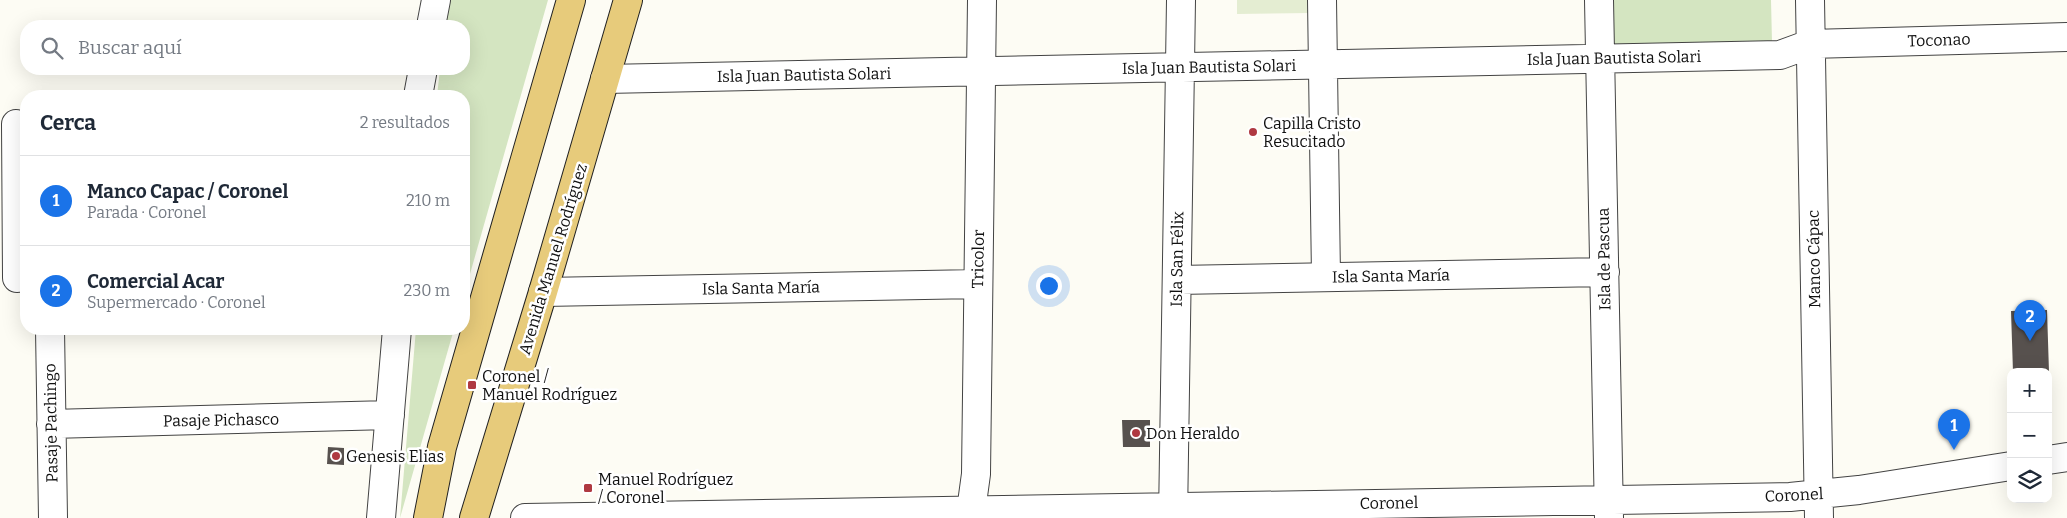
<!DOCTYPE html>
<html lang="es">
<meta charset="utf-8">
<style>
body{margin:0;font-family:Bitter,serif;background:#f6f6f7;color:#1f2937}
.controls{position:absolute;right:15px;bottom:15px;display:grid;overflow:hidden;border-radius:10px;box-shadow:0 5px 20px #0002}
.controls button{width:45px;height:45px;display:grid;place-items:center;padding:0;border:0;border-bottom:1px solid #e0e1e3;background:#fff;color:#1f2937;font:25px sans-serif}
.you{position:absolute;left:1048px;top:285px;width:18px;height:18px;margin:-12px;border:4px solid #fff;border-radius:50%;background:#1a73e8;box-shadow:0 0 0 8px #1a73e833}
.badge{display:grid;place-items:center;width:32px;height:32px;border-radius:50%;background:#1a73e8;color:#fff;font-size:16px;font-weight:700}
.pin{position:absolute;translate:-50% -41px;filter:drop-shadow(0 1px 2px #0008)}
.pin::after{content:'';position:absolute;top:26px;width:18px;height:15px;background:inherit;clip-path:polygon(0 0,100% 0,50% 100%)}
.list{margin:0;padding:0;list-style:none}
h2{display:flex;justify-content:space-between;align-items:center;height:65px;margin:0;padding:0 20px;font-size:21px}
h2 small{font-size:16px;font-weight:400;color:#747a83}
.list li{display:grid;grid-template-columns:32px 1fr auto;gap:15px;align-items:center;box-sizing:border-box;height:90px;padding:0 20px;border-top:1px solid #e0e1e3}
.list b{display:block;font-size:19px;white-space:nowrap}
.list p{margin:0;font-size:16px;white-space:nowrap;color:#747a83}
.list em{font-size:16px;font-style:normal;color:#747a83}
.icon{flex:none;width:28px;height:28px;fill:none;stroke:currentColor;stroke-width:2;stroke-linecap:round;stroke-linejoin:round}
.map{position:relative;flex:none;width:2067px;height:518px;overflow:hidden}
.search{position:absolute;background:#fff;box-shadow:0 5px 20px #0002;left:20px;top:20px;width:450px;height:55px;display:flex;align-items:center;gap:12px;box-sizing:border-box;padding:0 18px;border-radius:20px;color:#747a83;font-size:19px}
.panel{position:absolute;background:#fff;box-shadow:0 5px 20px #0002;left:20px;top:90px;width:450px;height:245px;border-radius:20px}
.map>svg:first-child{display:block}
</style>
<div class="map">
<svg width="2067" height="518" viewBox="0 0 2067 518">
<rect width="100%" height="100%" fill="#fdfcf4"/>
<!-- green -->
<path fill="#d4e5c1" d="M446,0H548L464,295V96H437L440,69H464V26H444Z
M1612,0H1771L1772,42L1613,45Z
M416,329H454L400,518Z"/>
<!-- pitch -->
<path fill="#e4edd2" d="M1237,0H1310V13L1237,14Z"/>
<!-- building -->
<path fill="#57514e" d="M2047,310L2049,372H2013L2011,311Z
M1122,420H1150V447H1123Z
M328,447L344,448V465L327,464Z"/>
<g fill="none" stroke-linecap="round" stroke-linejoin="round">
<defs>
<path id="minor" d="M1322,0L1326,277
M1599,0L1609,518
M1810,0L1819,518
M431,26L436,0
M605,79L1780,55L1810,44L2067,37
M418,96L423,69
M16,124L17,278
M1177,280L1605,272
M543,292L978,284
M50,329L53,518
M51,424L390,415
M2048,460L2067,457
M381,518L397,329
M525,518L1790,497L1859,490L2011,466
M970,518L976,474L982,0
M1173,518L1181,0"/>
<path id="major" d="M428,518L442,447L571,0
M474,518L543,292L628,0"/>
</defs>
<!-- minor casing -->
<use href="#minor" stroke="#434343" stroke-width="30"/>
<!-- major casing -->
<use href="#major" stroke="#212121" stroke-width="30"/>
<!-- minor -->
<use href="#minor" stroke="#fff" stroke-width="28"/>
<!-- major -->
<use href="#major" stroke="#e7cb7b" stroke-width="28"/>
</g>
<!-- markers -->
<g fill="#af3941" stroke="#fff" stroke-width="2">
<circle cx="1253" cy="132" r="5"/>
<rect x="467" y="380" width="10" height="10" rx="2.5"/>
<circle cx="1136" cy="433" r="5"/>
<circle cx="336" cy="456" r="5"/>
<rect x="583" y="483" width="10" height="10" rx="2.5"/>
</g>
<g text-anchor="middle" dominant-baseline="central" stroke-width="5" stroke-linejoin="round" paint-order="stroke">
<!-- street labels -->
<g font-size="16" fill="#101010" stroke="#fff">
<text transform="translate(1939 40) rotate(-2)">Toconao</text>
<text transform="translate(1614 58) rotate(-1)">Isla Juan Bautista Solari</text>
<text transform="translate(1209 67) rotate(-1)">Isla Juan Bautista Solari</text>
<text transform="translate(804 75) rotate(-1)">Isla Juan Bautista Solari</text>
<text transform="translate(553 259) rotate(-73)">Avenida Manuel Rodríguez</text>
<text transform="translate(978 259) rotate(-89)">Tricolor</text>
<text transform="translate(1177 259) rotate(-89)">Isla San Félix</text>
<text transform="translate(1604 259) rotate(-91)">Isla de Pascua</text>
<text transform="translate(1814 259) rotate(-91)">Manco Cápac</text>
<text transform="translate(1391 276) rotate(-1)">Isla Santa María</text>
<text transform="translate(761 288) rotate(-1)">Isla Santa María</text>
<text transform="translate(221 420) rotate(-1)">Pasaje Pichasco</text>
<text transform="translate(51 423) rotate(-91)">Pasaje Pachingo</text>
<text transform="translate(1794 495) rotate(-3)">Coronel</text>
<text transform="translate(1389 503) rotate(-1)">Coronel</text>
</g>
<!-- poi labels -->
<g font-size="16" fill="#101010" stroke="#fff" text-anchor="start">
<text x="1263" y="123">Capilla Cristo<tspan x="1263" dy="18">Resucitado</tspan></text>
<text x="482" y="376">Coronel /<tspan x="482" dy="18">Manuel Rodríguez</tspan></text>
<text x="1146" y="433">Don Heraldo</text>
<text x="346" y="456">Genesis Elias</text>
<text x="598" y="479">Manuel Rodríguez<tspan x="598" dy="18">/ Coronel</tspan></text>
</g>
</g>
</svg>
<div class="controls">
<button>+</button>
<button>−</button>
<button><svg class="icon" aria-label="layers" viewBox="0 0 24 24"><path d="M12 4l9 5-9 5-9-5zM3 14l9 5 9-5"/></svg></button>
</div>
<div class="you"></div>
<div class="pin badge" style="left:1954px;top:450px">1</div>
<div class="pin badge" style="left:2030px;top:341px">2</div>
<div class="search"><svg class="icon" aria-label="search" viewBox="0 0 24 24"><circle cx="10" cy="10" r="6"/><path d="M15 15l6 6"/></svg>Buscar aquí</div>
<section class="panel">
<h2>Cerca<small>2 resultados</small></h2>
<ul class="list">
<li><span class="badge">1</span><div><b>Manco Capac / Coronel</b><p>Parada · Coronel</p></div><em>210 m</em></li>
<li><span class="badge">2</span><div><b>Comercial Acar</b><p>Supermercado · Coronel</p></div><em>230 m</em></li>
</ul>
</section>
</div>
